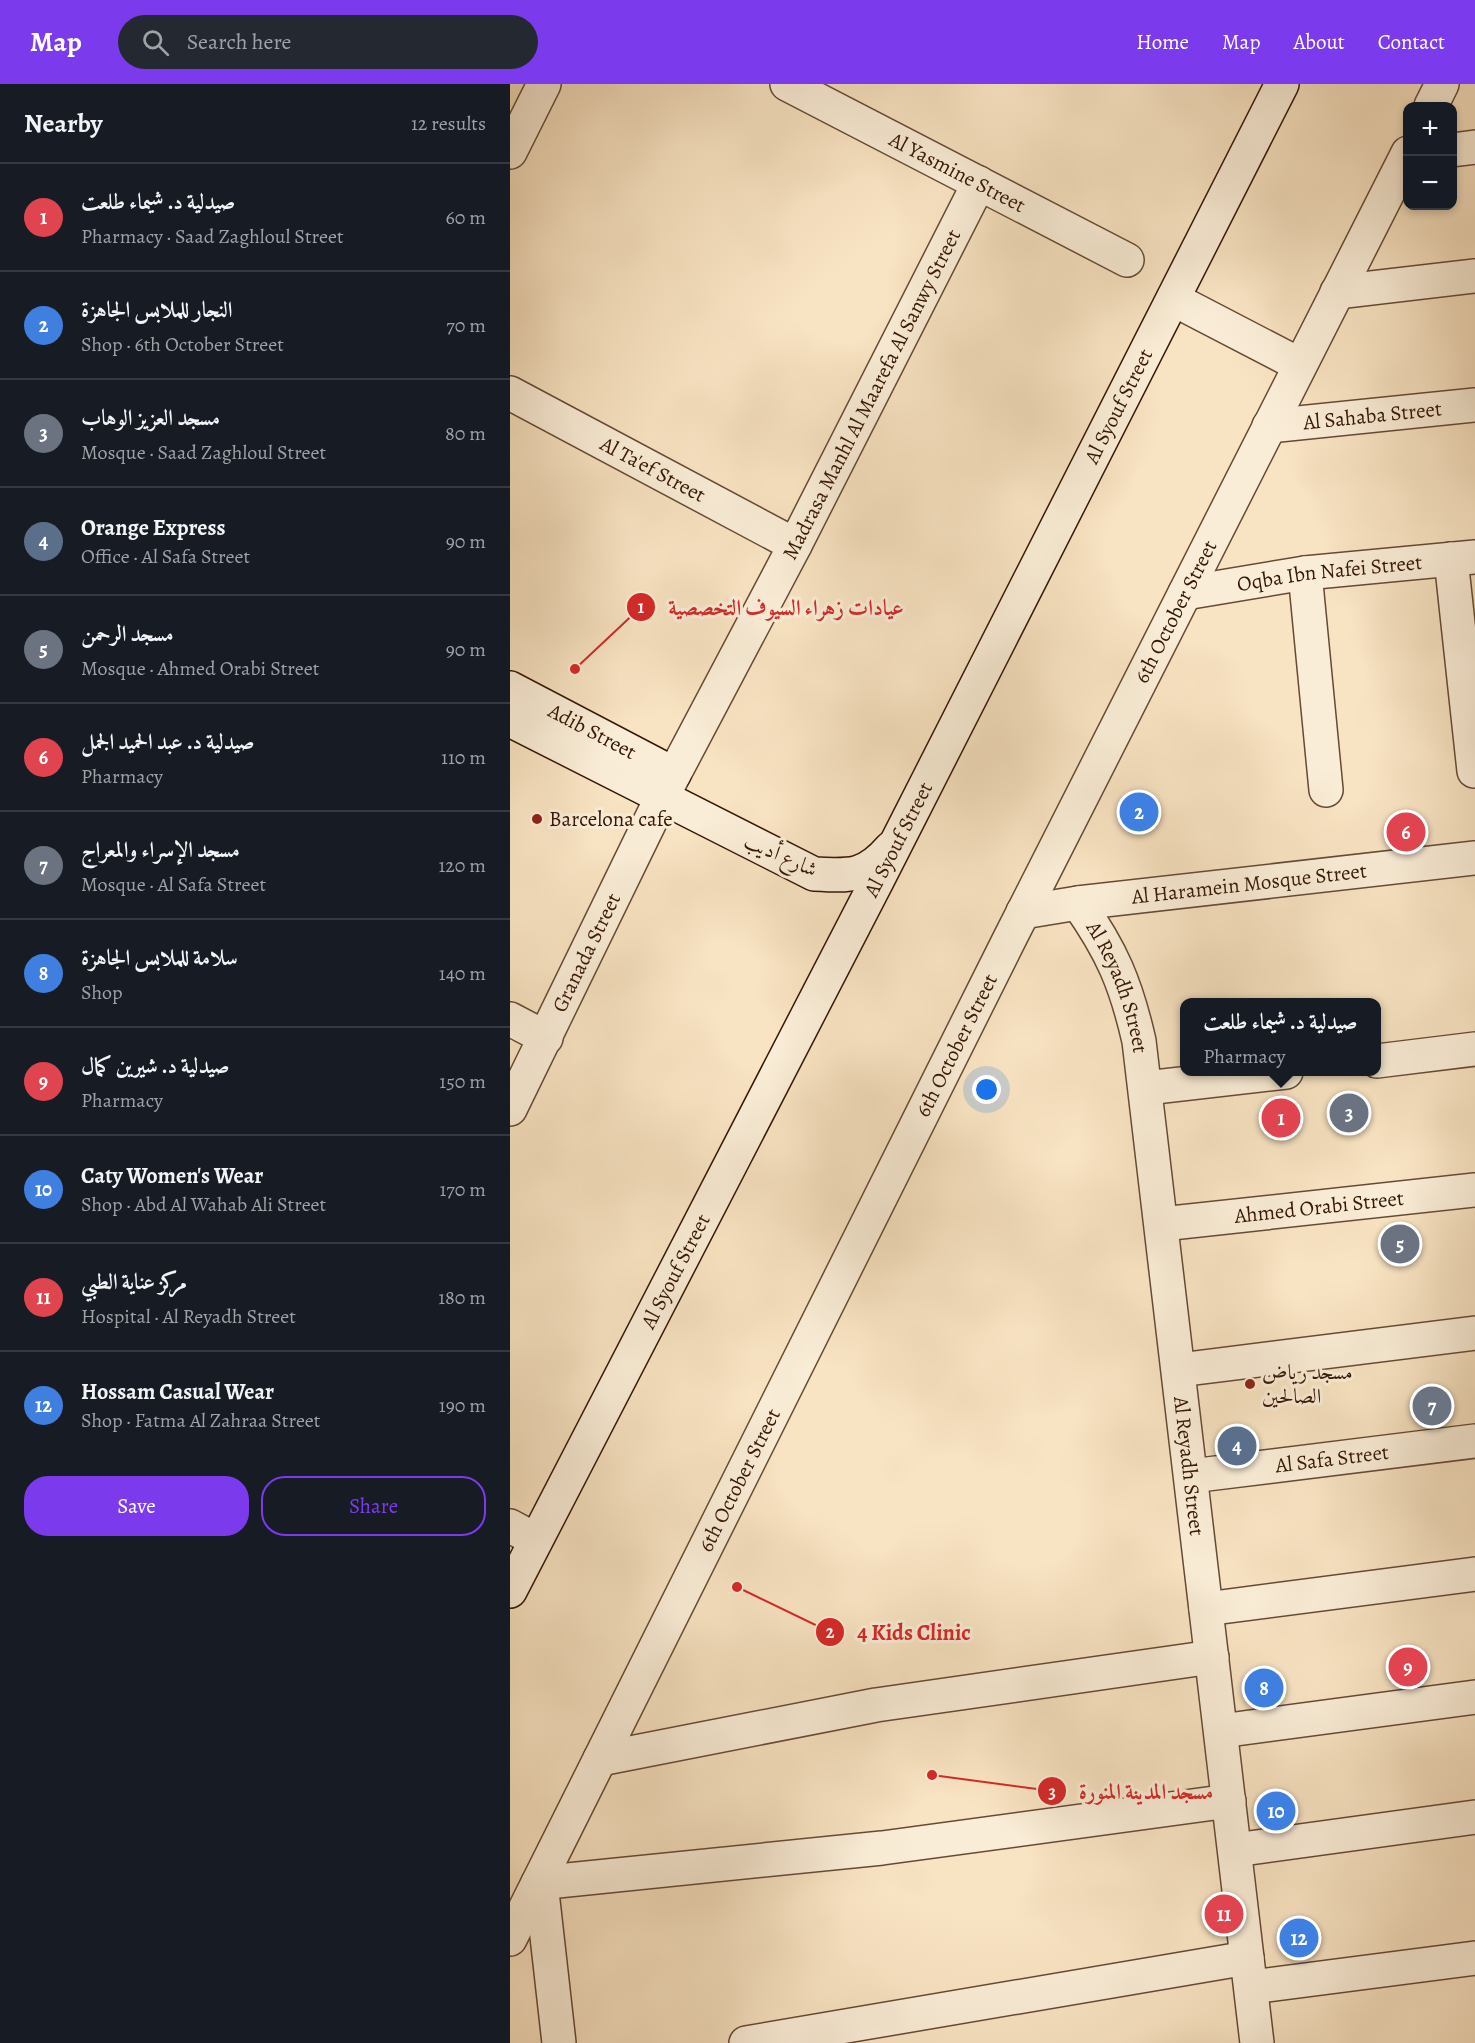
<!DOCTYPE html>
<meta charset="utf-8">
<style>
body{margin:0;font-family:Alegreya,Amiri,serif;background:#242831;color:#f1f3f6}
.controls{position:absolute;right:18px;top:18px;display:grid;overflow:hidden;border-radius:12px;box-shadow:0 3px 9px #0003}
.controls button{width:54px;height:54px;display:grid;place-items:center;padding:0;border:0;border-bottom:2px solid #363941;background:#171b24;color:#f1f3f6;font:30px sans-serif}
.you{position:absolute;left:477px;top:1006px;width:21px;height:21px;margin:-15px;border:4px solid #fff;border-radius:50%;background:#1a73e8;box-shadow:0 0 0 9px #1a73e833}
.badge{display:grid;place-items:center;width:39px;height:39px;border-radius:50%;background:#7c3aed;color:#fff;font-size:20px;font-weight:700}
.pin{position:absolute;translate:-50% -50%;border:3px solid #fff;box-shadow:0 2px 6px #0006}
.popup{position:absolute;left:670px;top:914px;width:201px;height:78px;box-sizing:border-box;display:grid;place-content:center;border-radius:12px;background:#171b24;filter:drop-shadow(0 2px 4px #0005);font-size:20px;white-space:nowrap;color:#9ea1a6}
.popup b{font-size:22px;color:#f1f3f6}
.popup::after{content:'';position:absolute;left:50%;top:100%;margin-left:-12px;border:12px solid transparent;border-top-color:#171b24}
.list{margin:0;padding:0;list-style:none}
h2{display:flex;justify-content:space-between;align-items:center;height:78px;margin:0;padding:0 24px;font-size:26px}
h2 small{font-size:20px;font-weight:400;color:#9ea1a6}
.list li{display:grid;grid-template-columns:39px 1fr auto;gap:18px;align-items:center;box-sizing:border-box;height:108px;padding:0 24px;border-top:2px solid #363941}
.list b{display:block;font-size:22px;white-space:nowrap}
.list p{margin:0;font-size:20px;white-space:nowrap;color:#9ea1a6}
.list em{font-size:20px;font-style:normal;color:#9ea1a6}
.actions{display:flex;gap:12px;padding:18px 24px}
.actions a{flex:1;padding:14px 0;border:2px solid #7c3aed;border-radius:24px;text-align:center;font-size:21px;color:#7c3aed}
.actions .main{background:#7c3aed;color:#fff}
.icon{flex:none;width:33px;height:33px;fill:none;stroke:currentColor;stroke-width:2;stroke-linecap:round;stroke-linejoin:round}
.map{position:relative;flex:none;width:965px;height:1959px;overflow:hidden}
header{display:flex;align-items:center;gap:36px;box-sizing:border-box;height:84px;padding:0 30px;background:#7c3aed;color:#fff}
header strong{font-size:28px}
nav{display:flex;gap:33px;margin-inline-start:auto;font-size:21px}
.search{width:420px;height:54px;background:#242831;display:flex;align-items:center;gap:15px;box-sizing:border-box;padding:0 21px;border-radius:33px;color:#9ea1a6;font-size:22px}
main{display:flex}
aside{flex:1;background:#171b24}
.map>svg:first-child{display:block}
</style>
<header>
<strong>Map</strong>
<div class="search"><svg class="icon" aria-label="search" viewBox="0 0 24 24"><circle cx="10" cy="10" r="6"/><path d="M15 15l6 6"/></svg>Search here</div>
<nav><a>Home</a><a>Map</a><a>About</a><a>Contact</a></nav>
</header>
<main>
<aside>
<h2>Nearby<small>12 results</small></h2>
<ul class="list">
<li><span class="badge" style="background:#e0444e">1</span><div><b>صيدلية د. شيماء طلعت</b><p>Pharmacy · Saad Zaghloul Street</p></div><em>60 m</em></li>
<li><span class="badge" style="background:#3f7fe0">2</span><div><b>النجار للملابس الجاهزة</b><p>Shop · 6th October Street</p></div><em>70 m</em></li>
<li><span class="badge" style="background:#6b7280">3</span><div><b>مسجد العزيز الوهاب</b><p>Mosque · Saad Zaghloul Street</p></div><em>80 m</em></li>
<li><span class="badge" style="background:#5c6f8a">4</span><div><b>Orange Express</b><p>Office · Al Safa Street</p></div><em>90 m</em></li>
<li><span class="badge" style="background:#6b7280">5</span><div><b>مسجد الرحمن</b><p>Mosque · Ahmed Orabi Street</p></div><em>90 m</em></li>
<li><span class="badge" style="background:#e0444e">6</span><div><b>صيدلية د. عبد الحميد الجمل</b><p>Pharmacy</p></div><em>110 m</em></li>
<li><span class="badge" style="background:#6b7280">7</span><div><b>مسجد الإسراء والمعراج</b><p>Mosque · Al Safa Street</p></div><em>120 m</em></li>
<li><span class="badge" style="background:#3f7fe0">8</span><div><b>سلامة للملابس الجاهزة</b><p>Shop</p></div><em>140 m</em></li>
<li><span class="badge" style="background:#e0444e">9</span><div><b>صيدلية د. شيرين كمال</b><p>Pharmacy</p></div><em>150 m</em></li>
<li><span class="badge" style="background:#3f7fe0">10</span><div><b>Caty Women's Wear</b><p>Shop · Abd Al Wahab Ali Street</p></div><em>170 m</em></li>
<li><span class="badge" style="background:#e0444e">11</span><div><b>مركز عناية الطبي</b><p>Hospital · Al Reyadh Street</p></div><em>180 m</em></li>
<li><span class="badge" style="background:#3f7fe0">12</span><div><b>Hossam Casual Wear</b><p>Shop · Fatma Al Zahraa Street</p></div><em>190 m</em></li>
</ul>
<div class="actions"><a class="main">Save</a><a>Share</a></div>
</aside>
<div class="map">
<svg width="965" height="1959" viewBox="0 0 965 1959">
<rect width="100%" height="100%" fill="#f8e3c2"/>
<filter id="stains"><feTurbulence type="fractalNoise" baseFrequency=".00333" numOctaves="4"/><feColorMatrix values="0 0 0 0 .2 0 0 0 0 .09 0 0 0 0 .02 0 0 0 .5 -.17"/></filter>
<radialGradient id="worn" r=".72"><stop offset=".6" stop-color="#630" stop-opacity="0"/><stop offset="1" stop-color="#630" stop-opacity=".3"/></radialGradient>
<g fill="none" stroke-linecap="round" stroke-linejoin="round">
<defs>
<g id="street">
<path id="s1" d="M277,0L617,176"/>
<path d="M921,22L932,0"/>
<path d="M942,66L965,63"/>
<path d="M0,68L34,0"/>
<path d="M827,208L965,192"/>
<path d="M663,215L790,281"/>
<path id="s2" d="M0,309L285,461"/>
<path id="s3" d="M759,342L965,321"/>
<path d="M941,475L964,687"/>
<path d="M795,489L816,706"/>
<path id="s4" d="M675,509L795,489L965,473"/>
<path id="s5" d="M568,819C602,867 616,900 629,957L747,1959"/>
<path id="s6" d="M513,828L568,819L965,774"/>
<path d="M0,935L36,954"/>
<path d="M867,977L965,965"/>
<path d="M636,1004L776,988"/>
<path id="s7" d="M0,1025L152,713L285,461L469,99"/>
<path id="s8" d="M652,1140L965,1106"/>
<path d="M669,1286L965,1249"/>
<path id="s9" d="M681,1392L965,1357"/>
<path d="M0,1442L26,1456"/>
<path d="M696,1525L965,1490"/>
<path d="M711,1647L965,1613"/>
<path d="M90,1675L366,1621L702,1573"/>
<path d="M725,1766L965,1733"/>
<path d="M28,1799L372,1764L719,1717"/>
<path d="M31,1799L49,1959"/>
<path id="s10" d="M0,1855L498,858L898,69"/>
<path d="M741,1903L965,1874"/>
<path d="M236,1959L737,1874"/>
</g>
<g id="secondary">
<path id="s11" d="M0,604L164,690"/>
<path d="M0,636L304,790C341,792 356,793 381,764"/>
<path id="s12" d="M0,1507L368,795L772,0"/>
</g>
</defs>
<!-- street casing -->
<use href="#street" stroke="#664a35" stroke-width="36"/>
<!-- secondary casing -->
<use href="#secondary" stroke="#361706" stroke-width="36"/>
<!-- street -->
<use href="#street" stroke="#faedd7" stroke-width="33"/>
<!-- secondary -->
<use href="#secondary" stroke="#faedd7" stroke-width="33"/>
</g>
<!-- markers -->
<g fill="#8f2418" stroke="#faedd7" stroke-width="2">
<circle cx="27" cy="735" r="6"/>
<circle cx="740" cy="1300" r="6"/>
</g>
<g text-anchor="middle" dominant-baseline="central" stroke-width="6" stroke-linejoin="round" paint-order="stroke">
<!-- street labels -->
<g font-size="21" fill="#361706" stroke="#faedd7">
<text stroke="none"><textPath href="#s1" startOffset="192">Al Yasmine Street</textPath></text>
<text stroke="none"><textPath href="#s7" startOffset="801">Madrasa Manhl Al Maarefa Al Sanwy Street</textPath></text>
<text stroke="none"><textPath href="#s12" startOffset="1332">Al Syouf Street</textPath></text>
<text stroke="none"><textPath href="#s3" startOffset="104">Al Sahaba Street</textPath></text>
<text stroke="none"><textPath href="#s2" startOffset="162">Al Ta'ef Street</textPath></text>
<text stroke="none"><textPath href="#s4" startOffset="146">Oqba Ibn Nafei Street</textPath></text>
<text stroke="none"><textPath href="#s10" startOffset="1485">6th October Street</textPath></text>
<text stroke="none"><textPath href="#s11" startOffset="93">Adib Street</textPath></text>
<text stroke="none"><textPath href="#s12" startOffset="846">Al Syouf Street</textPath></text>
<text transform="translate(271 771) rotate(24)">شارع أديب</text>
<text stroke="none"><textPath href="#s6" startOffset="228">Al Haramein Mosque Street</textPath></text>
<text stroke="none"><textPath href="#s7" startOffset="174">Granada Street</textPath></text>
<text stroke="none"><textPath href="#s5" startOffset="94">Al Reyadh Street</textPath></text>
<text stroke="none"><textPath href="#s10" startOffset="999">6th October Street</textPath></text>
<text stroke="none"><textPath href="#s8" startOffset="158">Ahmed Orabi Street</textPath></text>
<text stroke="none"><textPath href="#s12" startOffset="360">Al Syouf Street</textPath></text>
<text stroke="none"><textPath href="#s9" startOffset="142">Al Safa Street</textPath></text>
<text stroke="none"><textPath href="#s5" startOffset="580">Al Reyadh Street</textPath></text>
<text stroke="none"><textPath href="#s10" startOffset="513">6th October Street</textPath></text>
</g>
<!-- poi labels -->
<g font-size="21" fill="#361706" stroke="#faedd7" text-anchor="start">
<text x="39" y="735">Barcelona cafe</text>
<text x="752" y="1288">مسجد رياض<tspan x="752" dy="24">الصالحين</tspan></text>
</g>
</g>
<!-- callouts -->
<path fill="none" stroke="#d62828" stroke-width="2" d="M65 585L131 523M227 1503L320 1548M422 1691L542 1707"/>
<g fill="#d62828" stroke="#faedd7" stroke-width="2">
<circle cx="65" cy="585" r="6"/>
<circle cx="227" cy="1503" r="6"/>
<circle cx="422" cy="1691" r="6"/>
<circle cx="131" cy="523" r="15"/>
<circle cx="320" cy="1548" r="15"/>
<circle cx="542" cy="1707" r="15"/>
</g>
<g font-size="18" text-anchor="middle" font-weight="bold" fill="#fff">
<text x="131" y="529">1</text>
<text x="320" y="1554">2</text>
<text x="542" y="1714">3</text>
</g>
<g font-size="22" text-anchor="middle" font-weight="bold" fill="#d62828" stroke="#faedd7" stroke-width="6" stroke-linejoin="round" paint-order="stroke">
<text x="276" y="531">عيادات زهراء السيوف التخصصية</text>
<text x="404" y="1556">4 Kids Clinic</text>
<text x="636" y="1715">مسجد المدينة المنورة</text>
</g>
<rect width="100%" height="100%" filter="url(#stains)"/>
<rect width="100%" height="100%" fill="url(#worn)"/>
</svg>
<div class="controls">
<button>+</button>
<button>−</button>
</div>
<div class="you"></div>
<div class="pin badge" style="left:771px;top:1034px;background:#e0444e">1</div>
<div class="popup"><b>صيدلية د. شيماء طلعت</b>Pharmacy</div>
<div class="pin badge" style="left:629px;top:728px;background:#3f7fe0">2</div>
<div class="pin badge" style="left:839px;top:1029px;background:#6b7280">3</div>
<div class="pin badge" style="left:727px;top:1362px;background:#5c6f8a">4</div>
<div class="pin badge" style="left:890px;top:1160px;background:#6b7280">5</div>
<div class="pin badge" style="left:896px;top:748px;background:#e0444e">6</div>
<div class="pin badge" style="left:922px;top:1322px;background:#6b7280">7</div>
<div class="pin badge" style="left:754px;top:1604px;background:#3f7fe0">8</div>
<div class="pin badge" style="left:898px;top:1583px;background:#e0444e">9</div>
<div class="pin badge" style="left:766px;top:1727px;background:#3f7fe0">10</div>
<div class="pin badge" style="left:714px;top:1830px;background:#e0444e">11</div>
<div class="pin badge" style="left:789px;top:1854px;background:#3f7fe0">12</div>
</div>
</main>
